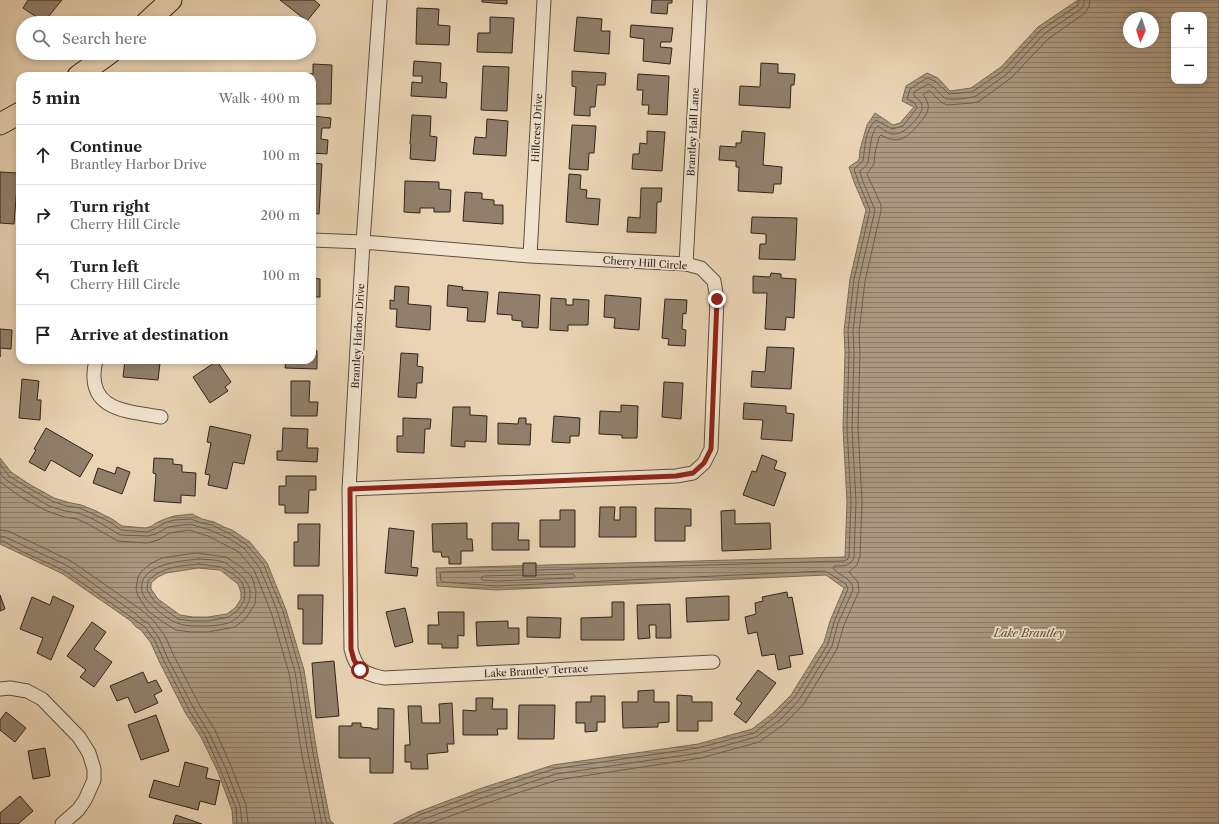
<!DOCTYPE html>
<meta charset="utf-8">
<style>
body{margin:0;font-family:"Libre Caslon Text",serif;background:#f2f2f2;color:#202124}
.controls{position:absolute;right:12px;top:12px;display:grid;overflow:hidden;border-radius:8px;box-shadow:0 2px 6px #0003}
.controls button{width:36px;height:36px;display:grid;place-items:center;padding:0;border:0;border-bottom:1px solid #e0e0e0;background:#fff;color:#202124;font:20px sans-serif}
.compass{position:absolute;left:1123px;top:12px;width:36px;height:36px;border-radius:50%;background:#fff;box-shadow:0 2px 6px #0003;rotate:183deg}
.stop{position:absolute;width:12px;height:12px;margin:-9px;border:3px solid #8f2418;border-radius:50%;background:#fff}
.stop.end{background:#8f2418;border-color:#fff;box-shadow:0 1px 4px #0008}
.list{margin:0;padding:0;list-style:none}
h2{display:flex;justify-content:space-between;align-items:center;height:52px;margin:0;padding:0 16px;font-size:17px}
h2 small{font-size:13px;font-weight:400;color:#757577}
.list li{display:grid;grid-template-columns:26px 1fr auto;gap:12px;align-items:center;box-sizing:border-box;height:60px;padding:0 16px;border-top:1px solid #e0e0e0}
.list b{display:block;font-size:15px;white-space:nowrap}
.list p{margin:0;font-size:13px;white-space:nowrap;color:#757577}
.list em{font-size:13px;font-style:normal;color:#757577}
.icon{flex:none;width:22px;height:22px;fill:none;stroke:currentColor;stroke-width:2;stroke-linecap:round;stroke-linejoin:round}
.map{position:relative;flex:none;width:1219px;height:824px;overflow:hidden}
.search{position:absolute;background:#fff;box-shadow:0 2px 6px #0003;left:16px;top:16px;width:300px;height:44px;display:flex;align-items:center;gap:10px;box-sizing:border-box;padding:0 14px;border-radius:22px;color:#757577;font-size:15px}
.panel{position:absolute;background:#fff;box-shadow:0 2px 6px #0003;left:16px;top:72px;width:300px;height:292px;border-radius:12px}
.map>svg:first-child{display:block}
</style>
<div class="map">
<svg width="1219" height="824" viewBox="0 0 1219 824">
<defs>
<pattern id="water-rules" width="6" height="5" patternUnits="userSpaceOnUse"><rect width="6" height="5" fill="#ab9880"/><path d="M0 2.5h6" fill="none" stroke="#8c7c68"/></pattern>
</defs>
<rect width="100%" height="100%" fill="#ead4b4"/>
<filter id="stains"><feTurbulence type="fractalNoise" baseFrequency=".005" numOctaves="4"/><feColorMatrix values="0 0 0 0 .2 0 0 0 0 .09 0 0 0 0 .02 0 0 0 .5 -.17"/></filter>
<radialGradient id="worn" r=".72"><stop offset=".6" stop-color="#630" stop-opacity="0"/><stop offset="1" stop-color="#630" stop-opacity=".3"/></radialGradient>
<!-- water -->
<path fill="url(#water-rules)" stroke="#7a6958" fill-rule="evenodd" d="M1078,0H1219V824H393L418,812L479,789L553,765L698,744L752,729L773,713L791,695L824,642L830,621L844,588L826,575L496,590L437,586L436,568L845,557L847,502L843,428L845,352L844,331L850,279L866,210L854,182L849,167L859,160L860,150L867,125L875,113L893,125L900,123L914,107L902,101L906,86L927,73L938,78L950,91L971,88L1001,67L1038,27ZM1174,15H1204V81H1174ZM1129,18H1153V42H1129Z
M0,458L11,472L29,484L54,498L67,502L81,505L94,510L112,519L122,526L146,528L152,526L156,523L165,519L174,516L192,514L202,519L214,522L224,527L232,530L250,542L267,563L286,610L304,670L317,753L330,820L334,824H233L232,810L218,772L201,737L186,714L160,663L151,643L141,630L136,627L131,621L63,574L0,544ZM198,568L220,570L238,584L241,592V599L235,608L227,614L208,617H193L180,615L158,599L151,589V583L158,577L166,573Z"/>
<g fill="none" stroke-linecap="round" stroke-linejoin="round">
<!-- shore -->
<path stroke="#6e5e4e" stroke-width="1" d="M0,464L9,476L27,487L52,501L66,506L80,508L93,514L110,522L121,530L147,532L154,529L167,522L175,520L191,519L201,523L212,525L230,534L247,545L264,565L271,583L283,611L300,671L313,753L326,821L328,824
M0,473L5,479L11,483L49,506L65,511L78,513L91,518L107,527L120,535L148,536L156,534L168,527L190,524L210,530L228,538L244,548L259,567L267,585L278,613L295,672L308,754L322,824
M0,482L21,497L47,511L64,517L77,519L88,524L118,541L147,543L158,540L170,533L189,530L208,536L239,552L254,570L261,587L272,615L289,673L302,755L316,824
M0,530L8,531L71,561L140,609L153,620L165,636L174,656L200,706L215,730L231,766L246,805L248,824
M0,536L5,537L68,566L136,614L142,620L148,623L159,638L168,659L194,709L209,733L226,769L240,806L242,824
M0,541H3L21,551L65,571L145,627L155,641L164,661L190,712L205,735L221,771L236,808L237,824
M196,553L226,557L240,566L252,577L256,591L255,604L246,618L235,627L208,632H191L176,630L163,622L148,611L138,596L136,589L138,577L141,572L150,564L162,558Z
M199,559C206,560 216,559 223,562C227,563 230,566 233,569C248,579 256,593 245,609C241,614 237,619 231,622C224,625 212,626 204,626C184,626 178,626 162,614C155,608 144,600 142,591C137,564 181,561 199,559Z
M199,564L221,567L233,574L242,582L245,592L244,601L238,610L229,617L208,621H192L178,619L155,602L147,590L148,581C161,567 180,566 199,564Z
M537,570L844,561L848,559L849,556L851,502L847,428L849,352L848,331L854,279L870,210L858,181L854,169L863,161C865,148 865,129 876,120L892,129L903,126L917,108L915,103L907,99L910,89L927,78L935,81L949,94L972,92L1003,71L1041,30L1078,5L1079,0
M522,575L483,576L481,578L482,580L496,581L573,578L575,576L573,574L537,575
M402,824L419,815L480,793L554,769L698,748L754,733L776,716L795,697L828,644L834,622L848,589L846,584L825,571L496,586L443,582L441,581L440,573L442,572L522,570
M413,824L421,820L482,798L556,774L699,753L756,737L780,720L799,700L832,646L838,623L853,590C853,578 839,576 833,568L834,566C843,566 851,567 854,557L856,502L852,428L854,352L853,331L859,280L875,210L862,179L860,171C863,168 867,166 868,162C870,153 870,131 878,126C883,129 888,134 893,134C904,135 918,119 922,110C923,102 919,100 914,96V92L928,84C935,86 938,93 945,98C950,101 970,98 976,96L1007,74L1044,34L1081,9L1084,5V0
M428,824L484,804L557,780L701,758L759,742L783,725L803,705L837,649L844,625L859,591L858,582L849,572L857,565L860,556L862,502L858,428L860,352L859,332L865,281L881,211V205L867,174L874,164L875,153L879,137L881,135C898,145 907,138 918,125C922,120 927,115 928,109C929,103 926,99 923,95L928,91H930L941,102L947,105L972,103L978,102L1011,78L1048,39L1085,13L1089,7L1090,0"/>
</g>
<!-- building -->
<path fill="#917f6b" stroke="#30231b" d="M28,0H62L44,22L23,8Z
M280,0H314L320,5L307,21Z
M482,0H507V4L482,2Z
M652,0H672V3H668L667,14L651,13Z
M417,8L439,9L438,25L450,26L449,45L416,44Z
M490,17L514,18L512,53L477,52L478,33H490Z
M577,17L602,19L601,31H610L609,54L574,51Z
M631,25L673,28L671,42H661L660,47L672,48L670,64L643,61L644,39L630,37Z
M414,61L441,63L440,82L447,83L446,98L411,96L412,82L422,83V76H413Z
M761,63L778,64V73L795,74L794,85H791L790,108L739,105L740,86L760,87Z
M313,64L332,65L331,104H312V76H303V73L313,74Z
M483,66L509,67L507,111L481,110Z
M572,71L606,73L605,85H597L595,107H590V116L574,115L576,87L572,86Z
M638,74L669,76L667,115L648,114L649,105H642L643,90H637Z
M412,115L431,116L430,136L437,137L435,161L410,159L411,144H410Z
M312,116L331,118L330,128H322L321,139L328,140L327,154L312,153Z
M487,119L508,121L506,156L473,154L475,137L486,138Z
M572,125L596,126L594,153H589L588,170L569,169Z
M647,131L665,132L662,171L632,169L633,154H639L640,143L647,144Z
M742,131L765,133L763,165L782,167L781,184H774L773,193L738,191L739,167H736V161L719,160L720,146L736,147V143H741Z
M312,163L322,164L319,214L312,213Z
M0,172L18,173L14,224L0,223Z
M569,174L581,175L580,189L587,190L586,198L600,199L598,225L566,222Z
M405,181L439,182V189L451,190L450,212H434V208H420V213L404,212Z
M641,188H662L661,202H657L656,233L627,232L628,217L640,218Z
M465,192L482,193V199L494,200V205H503V224L463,221Z
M752,217L797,218L795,260L759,259L760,244H766V234L751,233Z
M771,273L781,274V278L796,279L794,318L786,317L785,330L765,329L767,293H753V276L770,277Z
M312,278L320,279V297H312Z
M448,285L463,287L462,290L488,292L485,322L467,321L468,308L447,306Z
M395,286L409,287L408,304L431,306L430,330L396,327L397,309H390V300L394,301Z
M499,292L540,295L538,328L522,327V321L512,320V315L497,314Z
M605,295L641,298L639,330L614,328L615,318L604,317Z
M551,298L566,299V305H573V299L589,300L588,325H568V331L550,330Z
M665,299L687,300L686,314L683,313L682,329L686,330L685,346L668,345L669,339L662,338Z
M0,329L12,330L11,349L0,348V357Z
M312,334H314L313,350L317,351V369L285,368L286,360H312Z
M767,347L794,348L791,389L751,387L752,371L765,372Z
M401,353L418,354L417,366L423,367L422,383H417L416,398L398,397Z
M125,360H146V362L160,363L158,380L123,377Z
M217,361L231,382L225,387L228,391L210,403L193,377Z
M22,379L39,381L37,400H41L40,420L19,418Z
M291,381H310L309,402H318L317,416H291Z
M664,382L683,383L681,419L662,417Z
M744,403L786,406V413L794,414L792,441L761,439L763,420L743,419Z
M621,405L638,406L637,438H622V435L599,434L600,411L621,412Z
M453,407H470V415L487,416L486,442L465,441V447L451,446Z
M554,416L580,418L579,436H570V443L552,442Z
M403,418L431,419L430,429H425L424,453L397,452V436H403Z
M519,418H526V424H531L530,445L498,444V423L518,424Z
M210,426L251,435L244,464L233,462L227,489L208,485L210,475L205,474L211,443L207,442Z
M46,428L93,455L80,477L51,460L45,471L29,462L36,450L34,449Z
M283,428L308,429L307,448H318L317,462L277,460V451H282Z
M762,455L777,461L774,469L786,473L774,506L743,495L752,471L756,472Z
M154,458L173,459V464L182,465V472L196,473L195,496L181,495V503L154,501L156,474L153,473Z
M117,467L130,472L122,494L93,483L98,468L115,474Z
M286,476H316V490H309L308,513H285V505H279V486H286Z
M600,507H615L614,520H620V507H636V537H599Z
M655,508L691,509V526H685V541H655Z
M560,510H575V547H540V520H560Z
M735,510V524L770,523L771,549L722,551L721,511Z
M467,523V539H472L473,551H461V564H449V557H442L441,552H433L432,524Z
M492,523H519L518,540H529V550H492Z
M298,524H320L319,566H294V542H298Z
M389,528L414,531L411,567L418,568L417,576L385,573Z
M523,563H536V576H523Z
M787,592L788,598L792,597L803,654L789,656L791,667L778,670L775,654L762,656L757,632L748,634L745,617L756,614L755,603L763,601L762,597Z
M0,595L5,609L0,611Z
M298,595H323L322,644H303V609H298Z
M53,596L74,606L51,660L37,653L43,638L20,629L32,597L50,605Z
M729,596V620L687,622L686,598Z
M612,602H624V640H581V618L612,617Z
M670,604L671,638H656V625H649L650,638L638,639L637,605Z
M405,608L413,642L395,647L386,612Z
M438,612H464V636L458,635V648H442V644H428V625H439Z
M527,617L561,618L560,638L527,637Z
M508,621V628H519V644L477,646L476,622Z
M92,622L106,632L94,649L112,662L94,687L80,677L86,670L67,656Z
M334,661L339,716L316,718L312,663Z
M758,670L776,683L746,723L734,714L742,703L736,699Z
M143,672L148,683L156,680L162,691L154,695L158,703L135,713L128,697L117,701L110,686Z
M654,690V702H669V722L658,723V727L623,728L622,702H638V691Z
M677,695L692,696V702H712V721H698V731H677Z
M591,696H605V722H597V731L585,732V723H576V702H591Z
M476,698H493L492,709H507V729H497L498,735H463V710L476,711Z
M452,703L454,744H447L448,752L427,754L428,769H411V762H405V745H410L408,706H421L422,723H440L439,704Z
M519,705H555L554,739H518Z
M378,708L394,709L393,773H370V758H339V726H352V723H361V727L372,728V729H378Z
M6,712L26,728L15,742L0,730V720Z
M156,715L169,751L141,760L128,725Z
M45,748L50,776L33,779L28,751Z
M185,762L208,768L206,778L220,781L215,805L200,801L198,810L149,797L154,780L179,787Z
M20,796L33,811L18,824H0V813Z
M176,815L202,824H173Z"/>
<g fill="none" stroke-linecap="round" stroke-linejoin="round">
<defs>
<path id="minor" d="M380,0L363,242L349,489L351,649C356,670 364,674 384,678L713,662
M312,240L363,242L530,256L686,264L701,268L714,281L717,299L711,449L704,463L693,473L676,476L349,489
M530,256L544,0
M686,264L700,0
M96,360C84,410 125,411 161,417
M0,689L10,688L27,691L42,699L79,737L89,753L94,769V780L85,800L78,810L62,824"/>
<path id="primary" d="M146,23L171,0
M78,76L110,53
M0,124L20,113"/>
</defs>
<!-- minor casing -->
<use href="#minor" stroke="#5e4f41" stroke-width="15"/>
<!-- primary casing -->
<use href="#primary" stroke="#30231b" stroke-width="23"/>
<!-- minor -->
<use href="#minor" stroke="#f1e3ce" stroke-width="13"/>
<!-- primary -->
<use href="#primary" stroke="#ead4b4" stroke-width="21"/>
</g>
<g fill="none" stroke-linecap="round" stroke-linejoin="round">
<!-- route -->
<path stroke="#8f2418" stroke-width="5" d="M360,670L354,660L351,649L350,489L676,476L693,473L704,463L711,449L717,299"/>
</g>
<g text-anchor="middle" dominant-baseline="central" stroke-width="3.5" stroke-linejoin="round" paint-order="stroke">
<!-- street labels -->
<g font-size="10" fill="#30231b" stroke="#f1e3ce">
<text transform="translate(537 128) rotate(-87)">Hillcrest Drive</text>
<text transform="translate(693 132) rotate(-87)">Brantley Hall Lane</text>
<text transform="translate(645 263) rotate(4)">Cherry Hill Circle</text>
<text transform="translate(358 336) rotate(-87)">Brantley Harbor Drive</text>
<text transform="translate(536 671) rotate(-3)">Lake Brantley Terrace</text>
</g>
<!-- water labels -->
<g font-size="11" font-style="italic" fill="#5b4c3e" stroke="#f1e3ce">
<text x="1029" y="633">Lake Brantley</text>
</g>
</g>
<rect width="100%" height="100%" filter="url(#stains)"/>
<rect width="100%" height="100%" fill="url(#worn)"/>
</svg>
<div class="controls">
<button>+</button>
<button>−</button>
</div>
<svg class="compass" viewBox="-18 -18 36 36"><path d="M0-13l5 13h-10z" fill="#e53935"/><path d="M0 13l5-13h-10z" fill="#757577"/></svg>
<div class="stop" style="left:360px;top:670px"></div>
<div class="stop end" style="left:717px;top:299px"></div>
<div class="search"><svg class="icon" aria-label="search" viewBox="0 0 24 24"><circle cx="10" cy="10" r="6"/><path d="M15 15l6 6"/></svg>Search here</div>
<section class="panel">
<h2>5 min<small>Walk · 400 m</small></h2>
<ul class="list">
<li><svg class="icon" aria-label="ahead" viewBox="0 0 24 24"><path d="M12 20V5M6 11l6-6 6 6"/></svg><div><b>Continue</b><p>Brantley Harbor Drive</p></div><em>100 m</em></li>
<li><svg class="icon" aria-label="right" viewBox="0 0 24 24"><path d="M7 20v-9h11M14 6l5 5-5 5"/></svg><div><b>Turn right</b><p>Cherry Hill Circle</p></div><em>200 m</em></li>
<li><svg class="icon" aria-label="left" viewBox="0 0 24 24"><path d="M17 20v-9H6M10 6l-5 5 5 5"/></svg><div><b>Turn left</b><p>Cherry Hill Circle</p></div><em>100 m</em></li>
<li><svg class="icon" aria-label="arrive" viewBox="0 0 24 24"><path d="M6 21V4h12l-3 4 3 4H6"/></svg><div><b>Arrive at destination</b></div></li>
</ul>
</section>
</div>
